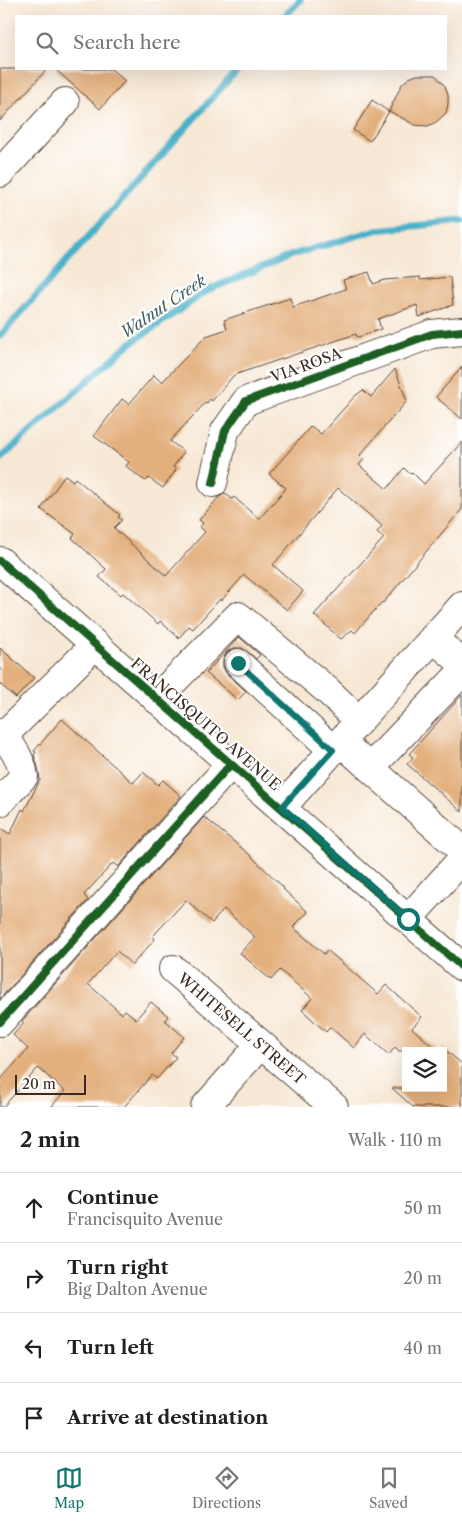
<!DOCTYPE html>
<meta charset="utf-8">
<style>
body{margin:0;font-family:"Libre Caslon Text",serif;background:#f6f6f6;color:#222}
.controls{position:absolute;right:15px;bottom:15px;display:grid;overflow:hidden;border-radius:0px;box-shadow:0 5px 20px #0002}
.controls button{width:45px;height:45px;display:grid;place-items:center;padding:0;border:0;border-bottom:1px solid #e0e0e0;background:#fff;color:#222;font:25px sans-serif}
.scale{position:absolute;left:15px;bottom:12px;width:71px;box-sizing:border-box;padding-left:5px;border:2px solid #3b2a1e;border-top:0;font-size:14px;line-height:18px;white-space:nowrap;color:#3b2a1e;-webkit-text-stroke:4px #fff;paint-order:stroke}
.stop{position:absolute;width:15px;height:15px;margin:-11px;border:4px solid #0f766e;border-radius:50%;background:#fff}
.stop.end{background:#0f766e;border-color:#fff;box-shadow:0 1px 5px #0008}
.list{margin:0;padding:0;list-style:none}
h2{display:flex;justify-content:space-between;align-items:center;height:65px;margin:0;padding:0 20px;font-size:21px}
h2 small{font-size:16px;font-weight:400;color:#767676}
.list li{display:grid;grid-template-columns:32px 1fr auto;gap:15px;align-items:center;box-sizing:border-box;height:70px;padding:0 20px;border-top:1px solid #e0e0e0}
.list b{display:block;font-size:19px;white-space:nowrap}
.list p{margin:0;font-size:16px;white-space:nowrap;color:#767676}
.list em{font-size:16px;font-style:normal;color:#767676}
.icon{flex:none;width:28px;height:28px;fill:none;stroke:currentColor;stroke-width:2;stroke-linecap:round;stroke-linejoin:round}
.map{position:relative;flex:none;width:462px;height:1107px;overflow:hidden}
.search{position:absolute;background:#fff;box-shadow:0 5px 20px #0002;left:15px;right:15px;top:15px;height:55px;display:flex;align-items:center;gap:12px;box-sizing:border-box;padding:0 18px;border-radius:0px;color:#767676;font-size:19px}
.sheet{height:345px;background:#fff}
nav{display:flex;justify-content:space-around;align-items:center;box-sizing:border-box;height:70px;border-top:1px solid #e0e0e0;background:#fff;font-size:14px;color:#767676}
nav a{display:grid;justify-items:center;gap:2px}
nav .on{color:#0f766e}
.map>svg:first-child{display:block}
</style>
<div class="map">
<svg width="462" height="1107" viewBox="0 0 462 1107">
<rect width="100%" height="100%" fill="#fff"/>
<filter id="ink" filterUnits="userSpaceOnUse"><feTurbulence type="fractalNoise" baseFrequency=".02" numOctaves="2"/><feDisplacementMap in="SourceGraphic" scale="10" xChannelSelector="R" yChannelSelector="G"/><feConvolveMatrix kernelMatrix="1 2 1 2 8 2 1 2 1" color-interpolation-filters="sRGB"/></filter>
<filter id="wash" filterUnits="userSpaceOnUse"><feTurbulence type="fractalNoise" baseFrequency=".0096" numOctaves="4" result="noise"/><feDisplacementMap in="SourceGraphic" scale="20" xChannelSelector="R" yChannelSelector="G"/><feGaussianBlur stdDeviation="1.12" result="paint"/><feColorMatrix in="noise" values="0 0 0 0 0 0 0 0 0 0 0 0 0 0 0 0 0 1.4 0 .05"/><feComposite in="paint" operator="in"/></filter>
<g filter="url(#wash)">
<rect width="100%" height="100%" fill="#f7e8d5"/>
<g fill="none" stroke-linecap="round" stroke-linejoin="round">
<!-- stream -->
<path stroke="#4ab0c9" stroke-width="7" d="M285,16L300,0
M0,336L238,69
M0,459L128,345L208,290L292,255L376,230L462,221"/>
</g>
<g id="blocks">
<!-- building -->
<path fill="#e3af7b" d="M0,69H47L0,121Z
M55,69H111L125,81L100,109Z
M417,75H435L445,86L448,95V104L446,113L436,122L428,126L415,125L389,111L402,84L409,78Z
M372,100L389,112L370,141L353,130Z
M369,272L373,284L385,280L420,277V280L450,277L453,305L419,317L417,305L378,319L381,329L362,336L357,337L356,334L234,375L212,401L210,399L207,403L206,402L170,441L184,452L173,467L176,470L163,488L149,478L146,481L142,479L126,466L129,462L94,436L122,399L129,404L154,375L161,382L163,381L206,336L227,329L224,320L290,298L293,307L346,289L343,280Z
M462,367V419L436,397Z
M395,369L407,401L360,455L364,459L359,465L387,489L404,468L410,474L412,472L424,484L462,442V509L383,603L382,602L355,633L352,630L341,639L314,615L384,538L377,532L382,526L338,488L273,565L303,591L287,610L244,575L221,601L220,599L193,629L189,626L179,638L160,621L158,624L123,593L121,595L99,577L106,569L72,538L75,534L41,509L65,475L73,481L75,478L120,515L118,517L122,520L114,528L166,576L205,532L200,527L203,523L199,520L218,498L225,493L232,499L234,497L259,519L286,488L269,474L311,426L321,434L355,396L363,390L371,397Z
M239,637L260,655L256,659L242,648H234L227,652L223,659V667L227,674L246,691L238,700L206,673Z
M0,648L34,678L16,698L0,684Z
M462,695V812L407,764L413,757L409,754Z
M62,719L133,783L143,772L158,785L163,780L181,796L118,867L113,863L84,895L88,900L0,999V828L10,834L22,809L24,811L40,780L38,767L34,755L36,752L34,751Z
M204,817L250,855L284,888L283,889L308,912L293,927L324,954L327,950L378,994L386,985L422,1017L412,1028L438,1051H399L395,1047L389,1055L365,1034L354,1048L330,1027L326,1032L302,1010L312,998L280,970L271,980L240,953L255,937L224,909L212,923L186,900L153,936L155,939L132,965L117,951L88,984L122,1014L125,1010L136,1019L151,1002L168,1016L165,1020L184,1037L171,1053L176,1057L157,1079L152,1075L124,1107H51L65,1091L38,1068L3,1107H0V1080L28,1049L13,1035L24,1023L22,1021Z
M443,1048L462,1064V1107H413L392,1088H443Z"/>
</g>
</g>
<g filter="url(#ink)">
<use href="#blocks" fill-opacity="0" stroke="#574639" stroke-width="1"/>
<g fill="none" stroke-linecap="round" stroke-linejoin="round">
<defs>
<g id="minor">
<path d="M0,173L65,102"/>
<path d="M213,483L225,431L246,401L432,334L462,331"/>
<path d="M0,561L462,967"/>
<path d="M433,638L462,663"/>
<path d="M238,663L333,750"/>
<path d="M156,699L238,616L328,691L359,721"/>
<path d="M0,733L4,735C12,748 22,760 24,776L0,802"/>
<path d="M4,735L95,645"/>
<path d="M341,742L462,850"/>
<path d="M370,768L462,672"/>
<path d="M282,807L462,606"/>
<path d="M408,919L462,859"/>
<path id="s1" d="M173,969L334,1107"/>
<path d="M0,1022L231,764"/>
<path d="M205,1107L260,1045"/>
</g>
</defs>
<!-- minor casing -->
<use href="#minor" stroke="#574639" stroke-width="30"/>
<!-- minor -->
<use href="#minor" stroke="#fff" stroke-width="28"/>
<defs>
<path id="cycleway" d="M213,483L225,431L246,401L432,334L462,331
M0,561L462,967
M0,1022L231,764"/>
</defs>
<!-- cycleway casing -->
<use href="#cycleway" stroke="#fff" stroke-width="11"/>
<!-- cycleway -->
<use href="#cycleway" stroke="#1b5e20" stroke-width="8"/>
</g>
</g>
<g fill="none" stroke-linecap="round" stroke-linejoin="round" filter="url(#ink)">
<!-- route -->
<path stroke="#0f766e" stroke-width="6" d="M238,663L333,750L282,807L408,919"/>
</g>
<g text-anchor="middle" dominant-baseline="central" stroke-width="4.5" stroke-linejoin="round" paint-order="stroke">
<!-- street labels -->
<g font-size="15" fill="#3b2a1e" stroke="#fff">
<text transform="translate(306 365) rotate(-20)">VIA ROSA</text>
<text transform="translate(206 724) rotate(41)">FRANCISQUITO AVENUE</text>
<text stroke="none"><textPath href="#s1" startOffset="91">WHITESELL STREET</textPath></text>
</g>
<!-- water labels -->
<g font-size="16" font-style="italic" fill="#416062" stroke="#fff">
<text transform="translate(163 306) rotate(-34)">Walnut Creek</text>
</g>
</g>
</svg>
<div class="controls">
<button><svg class="icon" aria-label="layers" viewBox="0 0 24 24"><path d="M12 4l9 5-9 5-9-5zM3 14l9 5 9-5"/></svg></button>
</div>
<div class="scale">20 m</div>
<div class="stop" style="left:408px;top:919px"></div>
<div class="stop end" style="left:238px;top:663px"></div>
<div class="search"><svg class="icon" aria-label="search" viewBox="0 0 24 24"><circle cx="10" cy="10" r="6"/><path d="M15 15l6 6"/></svg>Search here</div>
</div>
<section class="sheet">
<h2>2 min<small>Walk · 110 m</small></h2>
<ul class="list">
<li><svg class="icon" aria-label="ahead" viewBox="0 0 24 24"><path d="M12 20V5M6 11l6-6 6 6"/></svg><div><b>Continue</b><p>Francisquito Avenue</p></div><em>50 m</em></li>
<li><svg class="icon" aria-label="right" viewBox="0 0 24 24"><path d="M7 20v-9h11M14 6l5 5-5 5"/></svg><div><b>Turn right</b><p>Big Dalton Avenue</p></div><em>20 m</em></li>
<li><svg class="icon" aria-label="left" viewBox="0 0 24 24"><path d="M17 20v-9H6M10 6l-5 5 5 5"/></svg><div><b>Turn left</b></div><em>40 m</em></li>
<li><svg class="icon" aria-label="arrive" viewBox="0 0 24 24"><path d="M6 21V4h12l-3 4 3 4H6"/></svg><div><b>Arrive at destination</b></div></li>
</ul>
</section>
<nav>
<a class="on"><svg class="icon" aria-label="map" viewBox="0 0 24 24"><path d="M3 6l6-2 6 2 6-2v14l-6 2-6-2-6 2zM9 4v14M15 6v14"/></svg>Map</a>
<a><svg class="icon" aria-label="directions" viewBox="0 0 24 24"><path d="M12 3l9 9-9 9-9-9zM9 14v-3h6M13 9l2 2-2 2"/></svg>Directions</a>
<a><svg class="icon" aria-label="saved" viewBox="0 0 24 24"><path d="M7 4h10v16l-5-4-5 4z"/></svg>Saved</a>
</nav>
